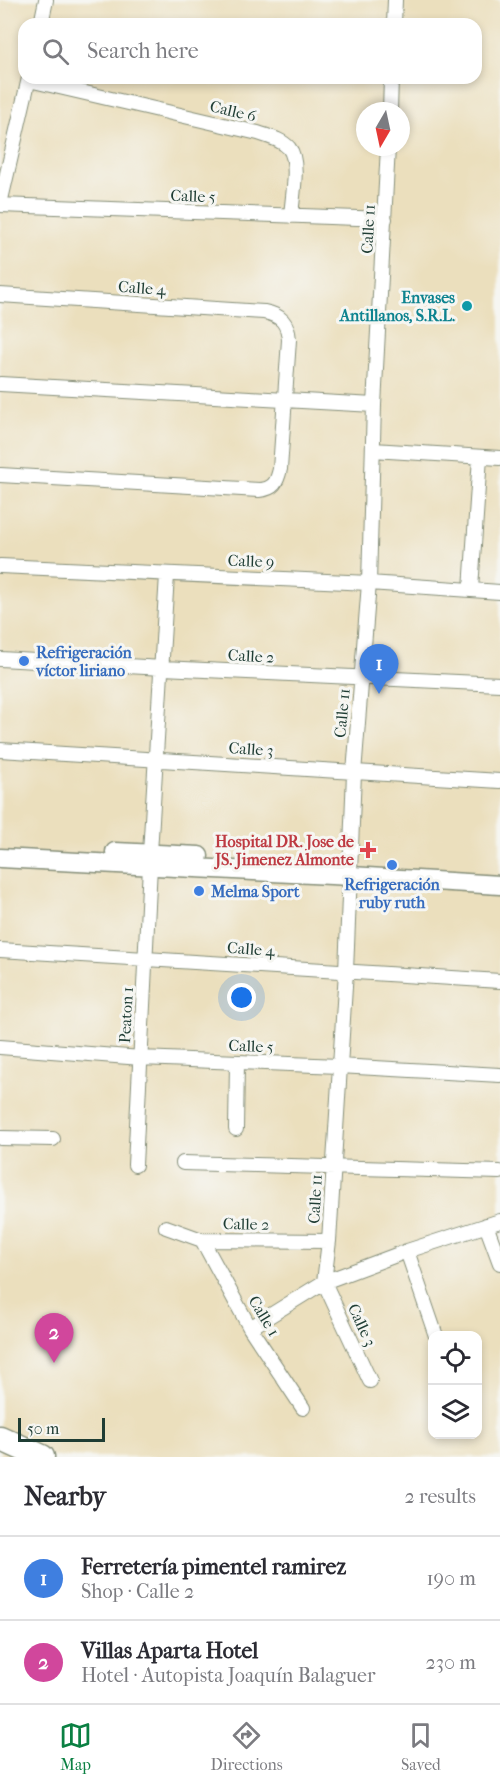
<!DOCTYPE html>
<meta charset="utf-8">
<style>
body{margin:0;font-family:"IM FELL French Canon",serif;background:#f2f2f3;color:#2b2b33}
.controls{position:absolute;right:18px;bottom:18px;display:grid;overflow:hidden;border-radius:12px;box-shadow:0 3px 9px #0003}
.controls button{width:54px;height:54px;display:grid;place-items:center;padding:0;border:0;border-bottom:2px solid #e1e1e2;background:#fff;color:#2b2b33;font:30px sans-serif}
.compass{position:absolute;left:356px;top:102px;width:54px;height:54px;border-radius:50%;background:#fff;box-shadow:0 3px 9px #0003;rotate:189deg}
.scale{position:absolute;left:18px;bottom:15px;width:87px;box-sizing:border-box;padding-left:6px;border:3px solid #1f3d34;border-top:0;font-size:16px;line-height:21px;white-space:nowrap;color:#1f3d34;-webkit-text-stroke:4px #f6f6f2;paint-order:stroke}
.you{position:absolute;left:242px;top:998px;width:21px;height:21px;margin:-15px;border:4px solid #fff;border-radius:50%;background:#1a73e8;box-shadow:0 0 0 9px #1a73e833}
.badge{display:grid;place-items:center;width:39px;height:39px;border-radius:50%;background:#0b8043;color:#fff;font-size:20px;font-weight:700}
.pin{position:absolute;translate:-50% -50px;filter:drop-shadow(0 2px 3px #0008)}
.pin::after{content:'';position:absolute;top:32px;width:21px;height:18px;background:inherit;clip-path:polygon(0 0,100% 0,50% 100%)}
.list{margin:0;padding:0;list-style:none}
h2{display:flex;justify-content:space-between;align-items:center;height:78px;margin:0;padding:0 24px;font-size:26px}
h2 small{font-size:20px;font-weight:400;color:#7c7c81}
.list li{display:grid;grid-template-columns:39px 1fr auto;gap:18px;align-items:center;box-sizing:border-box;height:84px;padding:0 24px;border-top:2px solid #e1e1e2}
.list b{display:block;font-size:22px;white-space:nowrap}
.list p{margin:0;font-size:20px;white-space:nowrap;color:#7c7c81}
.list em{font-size:20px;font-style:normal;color:#7c7c81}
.icon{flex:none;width:33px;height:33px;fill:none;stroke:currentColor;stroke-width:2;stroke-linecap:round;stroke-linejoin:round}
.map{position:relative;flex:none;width:500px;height:1457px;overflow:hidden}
.search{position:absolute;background:#fff;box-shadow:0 3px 9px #0003;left:18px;right:18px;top:18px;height:66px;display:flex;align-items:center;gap:15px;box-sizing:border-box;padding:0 21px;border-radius:18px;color:#7c7c81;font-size:22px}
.sheet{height:246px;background:#fff}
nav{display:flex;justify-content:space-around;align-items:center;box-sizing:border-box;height:84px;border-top:2px solid #e1e1e2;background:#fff;font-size:16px;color:#7c7c81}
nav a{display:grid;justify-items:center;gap:3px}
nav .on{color:#0b8043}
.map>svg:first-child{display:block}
</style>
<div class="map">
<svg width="500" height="1457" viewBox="0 0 500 1457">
<rect width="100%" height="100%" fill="#f6f6f2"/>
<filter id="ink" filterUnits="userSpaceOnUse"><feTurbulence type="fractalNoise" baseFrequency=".0167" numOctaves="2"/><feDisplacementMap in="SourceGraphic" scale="12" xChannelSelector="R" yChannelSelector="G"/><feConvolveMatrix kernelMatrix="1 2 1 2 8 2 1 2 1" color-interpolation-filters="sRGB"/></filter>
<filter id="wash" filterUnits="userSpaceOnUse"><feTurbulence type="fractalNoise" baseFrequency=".008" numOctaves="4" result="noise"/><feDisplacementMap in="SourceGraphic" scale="24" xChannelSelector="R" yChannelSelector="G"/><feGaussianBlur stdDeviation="1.35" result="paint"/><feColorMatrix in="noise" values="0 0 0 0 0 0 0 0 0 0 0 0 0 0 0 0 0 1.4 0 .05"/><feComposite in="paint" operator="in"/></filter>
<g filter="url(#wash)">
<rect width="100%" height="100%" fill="#ebdfbd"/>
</g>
<g filter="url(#ink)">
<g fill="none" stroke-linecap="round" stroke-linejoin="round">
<defs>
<path id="street" d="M41,24L46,0
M394,24L395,0
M29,80L258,133C269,137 281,139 289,148C300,161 292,199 291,216
M390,111L391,78
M0,204L29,78
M0,205L385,219
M0,295L264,312C281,315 288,323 289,340L280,469C277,482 274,489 259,490L0,475
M0,384L374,405
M373,450L500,458
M0,566L369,583L500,592
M471,589L480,457
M0,659L163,668L500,684
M0,750C167,759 333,772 500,781
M150,853L167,575
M0,950L500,981
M0,1047L141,1058L339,1066L500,1075
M236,1129L237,1062
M0,1138L53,1139
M183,1163L500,1172
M135,1165L150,866
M486,1225L500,1263
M166,1227L202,1240L329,1241
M202,1240L250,1328L303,1408
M407,1251L436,1336
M250,1328L324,1282L407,1251L500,1221
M370,1381L324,1282L329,1241L346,971L354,773L369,583L374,405L388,147"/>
<path id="secondary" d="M115,852L199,856
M0,858L351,876L500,885"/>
<path id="highway" d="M0,1438L42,1457"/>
</defs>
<!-- street casing -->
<use href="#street" stroke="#858e78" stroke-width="16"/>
<!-- secondary casing -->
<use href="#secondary" stroke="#858e78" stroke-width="21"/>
<!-- highway casing -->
<use href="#highway" stroke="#858e78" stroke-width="27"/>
<!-- street -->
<use href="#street" stroke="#fff" stroke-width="14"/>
<!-- secondary -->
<use href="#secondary" stroke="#fff" stroke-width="18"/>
<!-- highway -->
<use href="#highway" stroke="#fff" stroke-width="24"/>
</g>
</g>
<!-- markers -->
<circle fill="#0f9aa8" stroke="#f6f6f2" stroke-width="2" cx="467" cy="306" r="6"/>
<g fill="#3f7fe0" stroke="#f6f6f2" stroke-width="2">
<circle cx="24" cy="661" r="6"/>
<circle cx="392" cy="865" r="6"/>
<circle cx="199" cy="891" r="6"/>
</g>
<path fill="#e0444e" stroke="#f6f6f2" stroke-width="2" d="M365 841h6v6h6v6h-6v6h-6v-6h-6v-6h6z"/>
<g text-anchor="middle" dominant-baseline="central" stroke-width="6" stroke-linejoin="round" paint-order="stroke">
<!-- street labels -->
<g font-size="16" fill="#1f3d34" stroke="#f6f6f2">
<text transform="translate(233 111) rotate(13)">Calle 6</text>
<text transform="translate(193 196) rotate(2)">Calle 5</text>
<text transform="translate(368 229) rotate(-87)">Calle 11</text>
<text transform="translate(142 288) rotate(4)">Calle 4</text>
<text transform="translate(251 561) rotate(2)">Calle 9</text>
<text transform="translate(251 656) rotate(3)">Calle 2</text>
<text transform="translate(342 713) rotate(-85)">Calle 11</text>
<text transform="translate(251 749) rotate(4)">Calle 3</text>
<text transform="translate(251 949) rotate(4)">Calle 4</text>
<text transform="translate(126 1015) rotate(-87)">Peaton 1</text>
<text transform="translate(251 1046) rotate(2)">Calle 5</text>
<text transform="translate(315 1199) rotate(-87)">Calle 11</text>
<text transform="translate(246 1224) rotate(1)">Calle 2</text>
<text transform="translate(264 1316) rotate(59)">Calle 1</text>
<text transform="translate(362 1325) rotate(65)">Calle 3</text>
</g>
<!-- culture labels -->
<g font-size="16" font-weight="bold" fill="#0d838f" stroke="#f6f6f2" text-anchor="end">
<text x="455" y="297">Envases<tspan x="455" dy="18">Antillanos, S.R.L.</tspan></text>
</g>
<!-- shop labels -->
<g font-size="16" font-weight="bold" fill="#366cbe" stroke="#f6f6f2" text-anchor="start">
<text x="36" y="652">Refrigeración<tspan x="36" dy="18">víctor liriano</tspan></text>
<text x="392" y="884" text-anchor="middle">Refrigeración<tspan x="392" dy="18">ruby ruth</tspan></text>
<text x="211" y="891">Melma Sport</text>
</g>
<!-- health labels -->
<g font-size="16" font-weight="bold" fill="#be3a42" stroke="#f6f6f2" text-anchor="end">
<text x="354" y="841">Hospital DR. Jose de<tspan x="354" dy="18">JS. Jimenez Almonte</tspan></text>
</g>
</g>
</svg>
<div class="controls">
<button><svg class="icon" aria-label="locate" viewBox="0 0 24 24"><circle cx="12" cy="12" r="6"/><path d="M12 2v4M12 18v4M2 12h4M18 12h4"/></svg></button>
<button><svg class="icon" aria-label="layers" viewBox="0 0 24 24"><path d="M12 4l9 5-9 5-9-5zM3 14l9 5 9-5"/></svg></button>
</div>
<svg class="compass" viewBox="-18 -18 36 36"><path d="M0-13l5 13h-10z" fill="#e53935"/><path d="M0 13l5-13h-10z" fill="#7c7c81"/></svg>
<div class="scale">50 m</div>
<div class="you"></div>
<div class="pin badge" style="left:379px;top:694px;background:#3f7fe0">1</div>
<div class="pin badge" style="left:54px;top:1363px;background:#d1479c">2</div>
<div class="search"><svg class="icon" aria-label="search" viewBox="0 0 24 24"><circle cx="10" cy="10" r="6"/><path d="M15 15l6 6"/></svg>Search here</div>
</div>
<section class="sheet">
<h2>Nearby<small>2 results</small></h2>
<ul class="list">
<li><span class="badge" style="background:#3f7fe0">1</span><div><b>Ferretería pimentel ramirez</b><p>Shop · Calle 2</p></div><em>190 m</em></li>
<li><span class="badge" style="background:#d1479c">2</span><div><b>Villas Aparta Hotel</b><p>Hotel · Autopista Joaquín Balaguer</p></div><em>230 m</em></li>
</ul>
</section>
<nav>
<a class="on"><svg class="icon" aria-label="map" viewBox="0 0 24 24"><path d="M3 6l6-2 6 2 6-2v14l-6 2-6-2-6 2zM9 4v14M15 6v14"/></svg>Map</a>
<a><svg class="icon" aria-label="directions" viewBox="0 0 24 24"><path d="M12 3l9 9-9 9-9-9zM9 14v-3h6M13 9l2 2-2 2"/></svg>Directions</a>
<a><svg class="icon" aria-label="saved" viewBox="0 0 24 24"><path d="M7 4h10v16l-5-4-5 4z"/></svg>Saved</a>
</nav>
